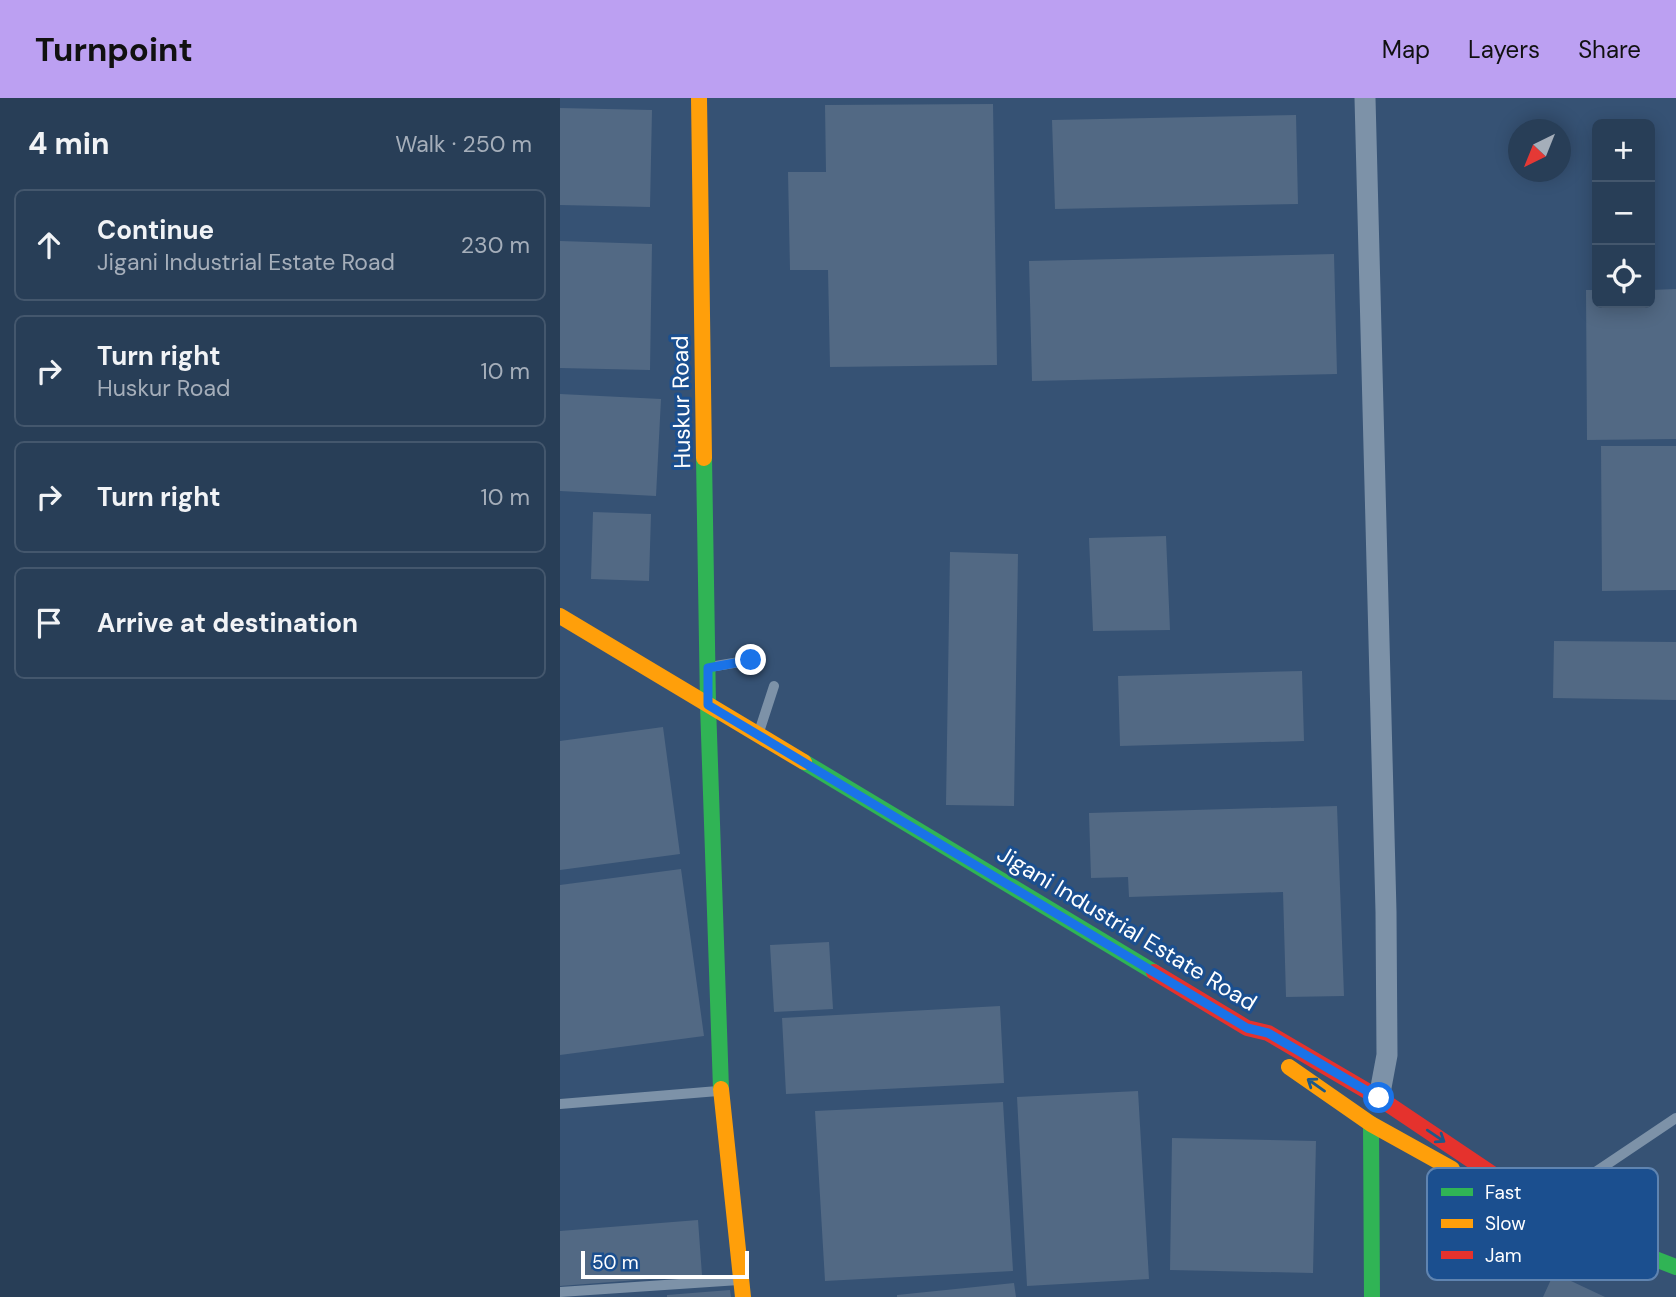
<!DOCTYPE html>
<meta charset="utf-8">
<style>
body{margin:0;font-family:"DM Sans",sans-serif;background:#344961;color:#f1f3f6}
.controls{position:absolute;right:21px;top:21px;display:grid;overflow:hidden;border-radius:10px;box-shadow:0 4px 18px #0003}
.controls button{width:63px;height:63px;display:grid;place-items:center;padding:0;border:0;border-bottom:2px solid #44576d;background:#283e57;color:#f1f3f6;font:35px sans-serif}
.compass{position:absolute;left:948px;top:21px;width:63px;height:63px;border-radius:50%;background:#283e57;box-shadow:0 4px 18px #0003;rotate:223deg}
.scale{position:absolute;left:21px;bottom:18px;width:168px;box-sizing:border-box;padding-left:7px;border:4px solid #fff;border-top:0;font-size:19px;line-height:24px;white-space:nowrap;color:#fff;-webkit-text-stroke:5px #1b4f8f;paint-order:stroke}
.stop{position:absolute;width:21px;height:21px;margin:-16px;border:5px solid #1a73e8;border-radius:50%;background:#fff}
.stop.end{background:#1a73e8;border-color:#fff;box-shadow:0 2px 7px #0008}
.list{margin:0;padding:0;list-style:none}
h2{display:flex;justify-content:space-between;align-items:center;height:91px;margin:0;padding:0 28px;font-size:30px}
h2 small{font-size:23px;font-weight:400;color:#a5aeba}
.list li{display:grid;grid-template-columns:46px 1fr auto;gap:21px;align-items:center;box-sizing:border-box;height:112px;margin:0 14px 14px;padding:0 14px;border:2px solid #44576d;border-radius:10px}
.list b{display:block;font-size:26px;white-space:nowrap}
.list p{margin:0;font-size:23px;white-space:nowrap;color:#a5aeba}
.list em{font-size:23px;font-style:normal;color:#a5aeba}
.icon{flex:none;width:38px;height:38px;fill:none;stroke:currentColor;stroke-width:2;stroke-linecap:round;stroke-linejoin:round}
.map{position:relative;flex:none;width:1116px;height:1199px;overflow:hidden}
header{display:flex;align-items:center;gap:42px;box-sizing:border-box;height:98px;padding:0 35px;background:#bca0f2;color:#111}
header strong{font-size:33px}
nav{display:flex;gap:38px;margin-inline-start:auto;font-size:24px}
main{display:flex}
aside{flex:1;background:#283e57}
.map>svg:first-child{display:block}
</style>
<header>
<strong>Turnpoint</strong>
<nav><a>Map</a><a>Layers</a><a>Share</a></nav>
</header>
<main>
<aside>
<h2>4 min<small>Walk · 250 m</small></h2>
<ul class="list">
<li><svg class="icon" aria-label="ahead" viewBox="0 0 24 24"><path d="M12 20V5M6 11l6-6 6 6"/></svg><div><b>Continue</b><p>Jigani Industrial Estate Road</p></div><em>230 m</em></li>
<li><svg class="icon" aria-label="right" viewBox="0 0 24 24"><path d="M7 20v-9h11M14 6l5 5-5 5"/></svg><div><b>Turn right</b><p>Huskur Road</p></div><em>10 m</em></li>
<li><svg class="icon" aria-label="right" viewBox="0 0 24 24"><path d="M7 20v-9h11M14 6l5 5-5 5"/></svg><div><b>Turn right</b></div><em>10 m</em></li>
<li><svg class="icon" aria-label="arrive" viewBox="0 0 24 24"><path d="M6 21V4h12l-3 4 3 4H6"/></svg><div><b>Arrive at destination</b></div></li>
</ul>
</aside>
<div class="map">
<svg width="1116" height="1199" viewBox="0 0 1116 1199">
<rect width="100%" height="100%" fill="#365274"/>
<!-- building -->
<path fill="#526984" d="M433,6L437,267L270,269L268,172H230L228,74H266L265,7Z
M0,10L92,12L90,109L0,107Z
M736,17L738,106L495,111L492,22Z
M0,143L92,146L90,272L0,270Z
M774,156L777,276L472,283L469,163Z
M1116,191V341L1027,342L1026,192H1037V205H1090V192Z
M0,296L101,301L96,398L0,393Z
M1041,348H1116V492L1042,493Z
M33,414L91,416L89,483L31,481Z
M606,438L610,532L533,533L529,440Z
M390,454L458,456L454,708L386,707Z
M994,543L1116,544V602L993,600Z
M742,573L744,643L560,648L558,578Z
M103,629L120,756L0,772V643Z
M777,708L784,898L726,899L723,794L569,799L568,779L531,780L529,715Z
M121,771L144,938L0,957V787Z
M269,844L273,911L214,914L210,847Z
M440,908L444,985L226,996L222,920Z
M578,993L589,1181L467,1188L457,999Z
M443,1004L453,1173L265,1183L255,1013Z
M612,1040L756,1043L753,1175L610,1172Z
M138,1122L142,1177L0,1188V1133Z
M994,1175L1045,1199H983Z
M454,1185L456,1199H337V1197Z
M170,1192L171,1199H107V1197Z"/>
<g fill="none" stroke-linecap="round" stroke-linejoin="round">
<!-- lane -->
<path stroke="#7d92a8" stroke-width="10" d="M150,569L191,562
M199,634L214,588
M0,1006L158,993
M985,1108L1116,1020
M0,1194L179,1182"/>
<!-- street -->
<path stroke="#7d92a8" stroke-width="21" d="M805,0L826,814L827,957L819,1000"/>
<!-- fast -->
<path stroke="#30b455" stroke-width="16" d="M144,360L148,607L161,991
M244,664L594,874
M811,1026L812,1199
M950,1088L972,1108L1046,1142L1116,1169"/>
<!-- slow -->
<path stroke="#ff9f0a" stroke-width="16" d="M139,0L144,360
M0,518L244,664
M729,969L811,1026L892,1071
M161,991L183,1199"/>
<!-- jam -->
<path stroke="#e5322d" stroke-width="16" d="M594,874L687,930L708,935L819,1000L950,1088"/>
</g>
<!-- one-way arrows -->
<defs><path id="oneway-shaft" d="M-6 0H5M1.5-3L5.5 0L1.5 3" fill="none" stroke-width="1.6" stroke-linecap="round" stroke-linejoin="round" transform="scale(1.75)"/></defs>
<g stroke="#1d5989">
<use href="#oneway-shaft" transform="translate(756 987) rotate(-145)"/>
<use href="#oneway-shaft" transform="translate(876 1038) rotate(34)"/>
</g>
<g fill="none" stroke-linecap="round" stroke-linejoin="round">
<!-- route -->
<path stroke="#1a73e8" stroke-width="9" d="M191,562L148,570V607L687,930L708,935L819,1000"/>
</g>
<g text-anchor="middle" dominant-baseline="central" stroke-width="6" stroke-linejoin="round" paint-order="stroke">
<!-- street labels -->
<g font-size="23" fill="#fff" stroke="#1b4f8f">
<text transform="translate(121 304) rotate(-91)">Huskur Road</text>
<text transform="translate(567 830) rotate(31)">Jigani Industrial Estate Road</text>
</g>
</g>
<!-- legend -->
<rect x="867" y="1070" width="231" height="112" rx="10" fill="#1b4f8f" stroke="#5f84b1" stroke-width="2"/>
<rect x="881" y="1090" width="32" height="8" fill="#30b455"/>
<rect x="881" y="1121" width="32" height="9" fill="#ff9f0a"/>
<rect x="881" y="1153" width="32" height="8" fill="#e5322d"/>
<g font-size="19" fill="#fff">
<text x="925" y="1101">Fast</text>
<text x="925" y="1132">Slow</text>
<text x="925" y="1164">Jam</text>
</g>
</svg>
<div class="controls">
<button>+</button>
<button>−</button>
<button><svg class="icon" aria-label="locate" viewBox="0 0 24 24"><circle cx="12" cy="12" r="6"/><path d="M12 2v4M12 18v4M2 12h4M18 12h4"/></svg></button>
</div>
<svg class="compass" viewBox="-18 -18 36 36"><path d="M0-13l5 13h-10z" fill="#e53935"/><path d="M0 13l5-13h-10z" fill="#a5aeba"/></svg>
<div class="scale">50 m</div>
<div class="stop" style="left:819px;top:1000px"></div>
<div class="stop end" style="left:191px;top:562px"></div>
</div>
</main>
